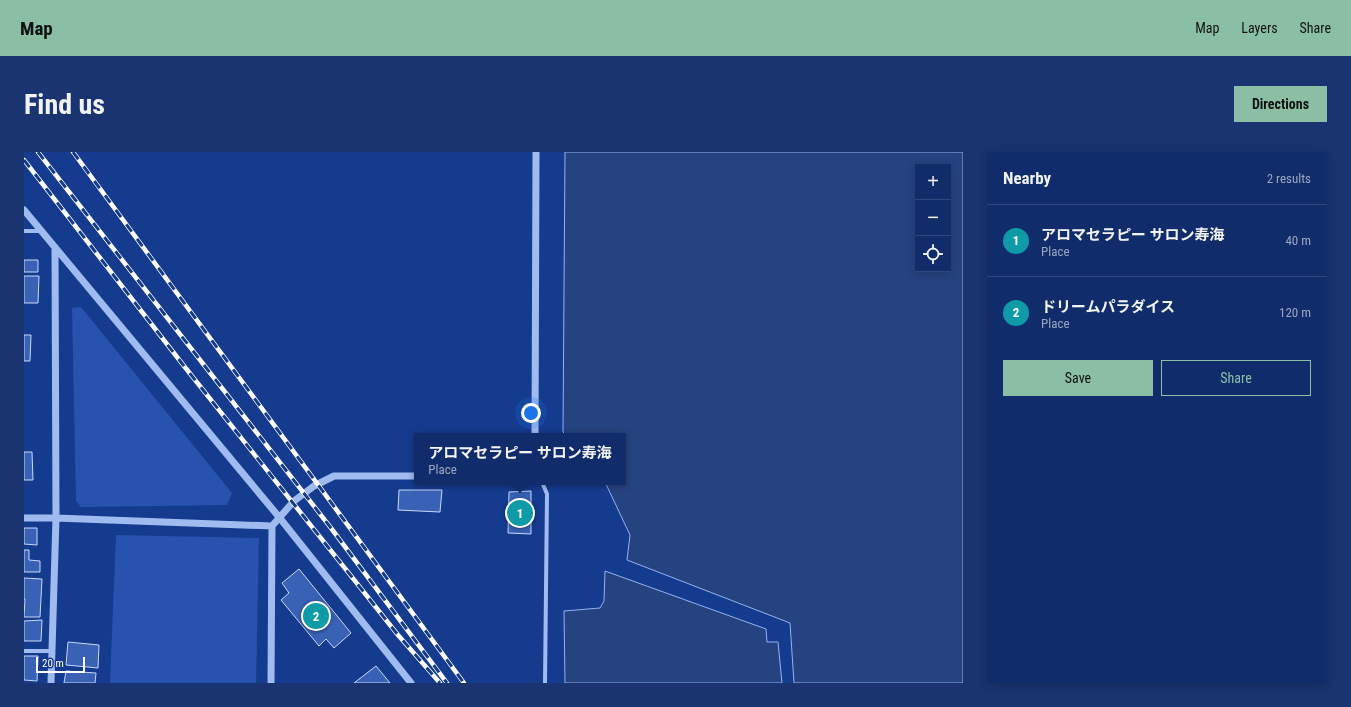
<!DOCTYPE html>
<meta charset="utf-8">
<style>
body{margin:0;font-family:"Roboto Condensed","Noto Sans JP",sans-serif;background:#193471;color:#f1f3f6}
.controls{position:absolute;right:12px;top:12px;display:grid;overflow:hidden;border-radius:0px;box-shadow:0 2px 10px #0003}
.controls button{width:36px;height:36px;display:grid;place-items:center;padding:0;border:0;border-bottom:1px solid #30487e;background:#102c6b;color:#f1f3f6;font:20px sans-serif}
.scale{position:absolute;left:12px;bottom:10px;width:49px;box-sizing:border-box;padding-left:4px;border:2px solid #fff;border-top:0;font-size:11px;line-height:14px;white-space:nowrap;color:#fff;-webkit-text-stroke:3px #153b8f;paint-order:stroke}
.you{position:absolute;left:507px;top:261px;width:14px;height:14px;margin:-10px;border:3px solid #fff;border-radius:50%;background:#1a73e8;box-shadow:0 0 0 6px #1a73e833}
.badge{display:grid;place-items:center;width:26px;height:26px;border-radius:50%;background:#8abfa5;color:#fff;font-size:13px;font-weight:700}
.pin{position:absolute;translate:-50% -50%;border:2px solid #fff;box-shadow:0 1px 4px #0006}
.popup{position:absolute;left:390px;top:281px;width:212px;height:52px;box-sizing:border-box;display:grid;place-content:center;border-radius:0px;background:#102c6b;filter:drop-shadow(0 1px 3px #0005);font-size:13px;white-space:nowrap;color:#9ca7c1}
.popup b{font-size:15px;color:#f1f3f6}
.popup::after{content:'';position:absolute;left:50%;top:100%;margin-left:-8px;border:8px solid transparent;border-top-color:#102c6b}
.list{margin:0;padding:0;list-style:none}
h2{display:flex;justify-content:space-between;align-items:center;height:52px;margin:0;padding:0 16px;font-size:17px}
h2 small{font-size:13px;font-weight:400;color:#9ca7c1}
.list li{display:grid;grid-template-columns:26px 1fr auto;gap:12px;align-items:center;box-sizing:border-box;height:72px;padding:0 16px;border-top:1px solid #30487e}
.list b{display:block;font-size:15px;white-space:nowrap}
.list p{margin:0;font-size:13px;white-space:nowrap;color:#9ca7c1}
.list em{font-size:13px;font-style:normal;color:#9ca7c1}
.actions{display:flex;gap:8px;padding:12px 16px}
.actions a{flex:1;padding:9px 0;border:1px solid #8abfa5;border-radius:0px;text-align:center;font-size:14px;color:#8abfa5}
.actions .main{background:#8abfa5;color:#111}
.icon{flex:none;width:22px;height:22px;fill:none;stroke:currentColor;stroke-width:2;stroke-linecap:round;stroke-linejoin:round}
.map{position:relative;flex:none;width:939px;height:531px;overflow:hidden;border-radius:0px}
header{display:flex;align-items:center;gap:24px;box-sizing:border-box;height:56px;padding:0 20px;background:#8abfa5;color:#111}
header strong{font-size:19px}
nav{display:flex;gap:22px;margin-inline-start:auto;font-size:14px}
.intro{display:flex;align-items:center;justify-content:space-between;box-sizing:border-box;height:96px;padding:0 24px}
h1{margin:0;font-size:28px}
.button{padding:10px 18px;border-radius:0px;background:#8abfa5;color:#111;font-size:14px;font-weight:700}
main{display:flex;gap:24px;padding:0 24px}
aside{flex:1;background:#102c6b;border-radius:0px;box-shadow:0 2px 10px #0003}
.map>svg:first-child{display:block}
</style>
<header>
<strong>Map</strong>
<nav><a>Map</a><a>Layers</a><a>Share</a></nav>
</header>
<div class="intro"><h1>Find us</h1><a class="button">Directions</a></div>
<main>
<div class="map">
<svg width="939" height="531" viewBox="0 0 939 531">
<rect width="100%" height="100%" fill="#153b8f"/>
<!-- green -->
<path fill="#2753ae" d="M57,155L208,341L203,353L57,355L52,349L48,156Z
M92,383L235,386L232,531H86Z"/>
<!-- water -->
<path fill="#264381" stroke="#92b3f3" fill-rule="evenodd" d="M541,0H939V531H770L766,471L603,408L606,383L581,330H599V284H543L539,280ZM894,15H924V117H894Z
M581,419L742,477L743,490H754L758,531H541L540,459L576,456L580,449Z"/>
<!-- building -->
<path fill="#3962b6" stroke="#c7d8fc" d="M0,108H14V120H0Z
M0,124H15L14,151H0Z
M0,183H7L6,209H0Z
M0,300H8L9,328H0Z
M375,338H418L416,360L374,358Z
M507,339V382L484,381L485,340Z
M0,376H13V393L0,392Z
M0,398H5V408L16,409V420H0Z
M275,417L327,481L310,496L302,487L295,494L257,448L265,441L258,431Z
M0,426L18,427L16,465H0L1,447H0Z
M18,468L17,489H0V469Z
M44,490L75,493L74,516L42,513Z
M0,504H14L13,529L0,528Z
M352,514L366,531H330Z
M42,519L72,521L71,531H40Z"/>
<g fill="none" stroke-linecap="round" stroke-linejoin="round">
<!-- minor -->
<path stroke="#a0bbf0" stroke-width="4" d="M0,79H16
M518,330L523,342L521,531
M0,499H28"/>
<!-- tertiary -->
<path stroke="#a0bbf0" stroke-width="7" d="M0,58L255,365L387,531
M511,284L512,0
M0,366H32L248,374
M27,531L32,366L31,96
M247,531L248,374L270,349L290,334L310,324H393"/>
<defs>
<path id="rail" d="M14,0L307,376L423,531
M49,0L440,531
M0,8L160,214L374,483L416,531"/>
</defs>
<!-- rail casing -->
<use href="#rail" stroke="#fff" stroke-width="4.5"/>
<!-- rail -->
<use href="#rail" stroke="#153b8f" stroke-width="3" stroke-dasharray="9" stroke-linecap="butt"/>
</g>
</svg>
<div class="controls">
<button>+</button>
<button>−</button>
<button><svg class="icon" aria-label="locate" viewBox="0 0 24 24"><circle cx="12" cy="12" r="6"/><path d="M12 2v4M12 18v4M2 12h4M18 12h4"/></svg></button>
</div>
<div class="scale">20 m</div>
<div class="you"></div>
<div class="pin badge" style="left:496px;top:361px;background:#0f9aa8">1</div>
<div class="popup"><b>アロマセラピー サロン寿海</b>Place</div>
<div class="pin badge" style="left:292px;top:464px;background:#0f9aa8">2</div>
</div>
<aside>
<h2>Nearby<small>2 results</small></h2>
<ul class="list">
<li><span class="badge" style="background:#0f9aa8">1</span><div><b>アロマセラピー サロン寿海</b><p>Place</p></div><em>40 m</em></li>
<li><span class="badge" style="background:#0f9aa8">2</span><div><b>ドリームパラダイス</b><p>Place</p></div><em>120 m</em></li>
</ul>
<div class="actions"><a class="main">Save</a><a>Share</a></div>
</aside>
</main>
